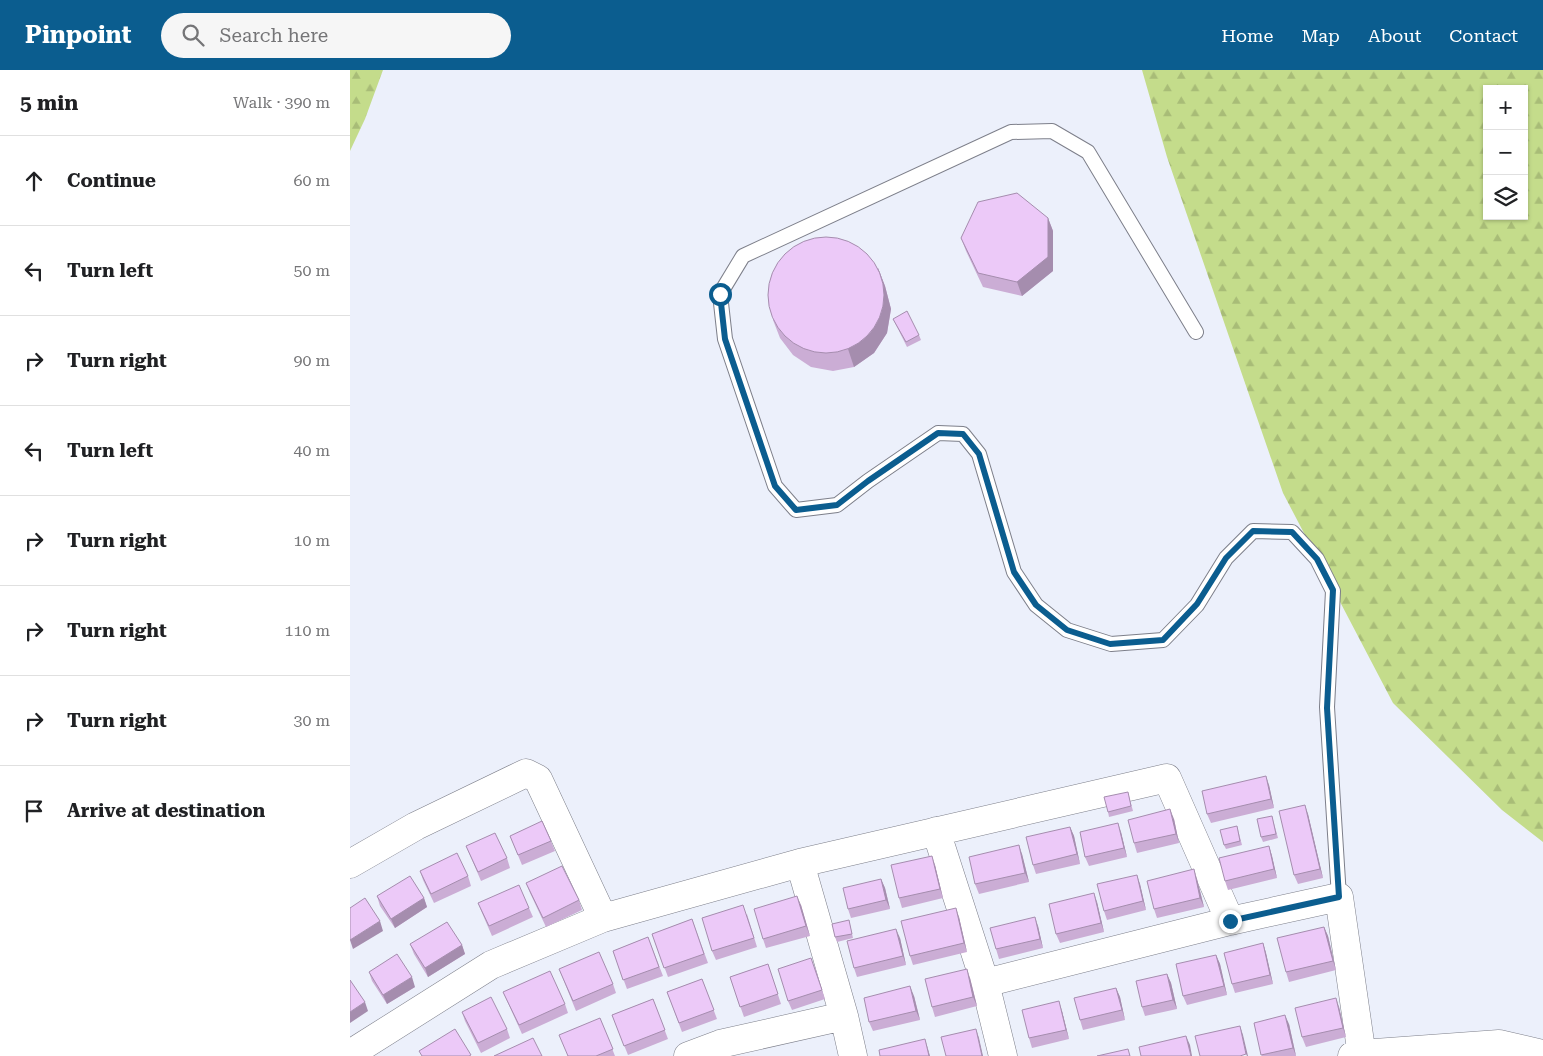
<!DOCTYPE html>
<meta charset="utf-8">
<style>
body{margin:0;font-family:"Roboto Serif",serif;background:#f6f6f6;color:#202124}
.controls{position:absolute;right:15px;top:15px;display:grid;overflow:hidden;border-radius:0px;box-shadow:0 1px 4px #0004}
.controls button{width:45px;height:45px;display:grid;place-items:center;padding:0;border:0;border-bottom:1px solid #e0e0e0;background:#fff;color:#202124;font:25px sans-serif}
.stop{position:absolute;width:15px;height:15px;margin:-11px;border:4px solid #0b5d8f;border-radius:50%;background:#fff}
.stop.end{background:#0b5d8f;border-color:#fff;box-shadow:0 1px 5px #0008}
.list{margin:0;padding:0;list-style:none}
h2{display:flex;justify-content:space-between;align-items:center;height:65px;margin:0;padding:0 20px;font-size:21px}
h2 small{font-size:16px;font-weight:400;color:#757577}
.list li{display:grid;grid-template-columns:32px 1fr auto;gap:15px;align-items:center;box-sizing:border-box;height:90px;padding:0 20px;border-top:1px solid #e0e0e0}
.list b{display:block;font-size:19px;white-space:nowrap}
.list em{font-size:16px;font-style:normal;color:#757577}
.icon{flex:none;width:28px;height:28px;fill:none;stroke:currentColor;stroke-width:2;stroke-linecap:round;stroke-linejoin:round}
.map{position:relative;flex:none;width:1193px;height:986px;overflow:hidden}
header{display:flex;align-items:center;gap:30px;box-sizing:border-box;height:70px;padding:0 25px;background:#0b5d8f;color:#fff}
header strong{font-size:24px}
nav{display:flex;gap:28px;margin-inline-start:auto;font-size:18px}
.search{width:350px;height:45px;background:#f6f6f6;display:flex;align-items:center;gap:12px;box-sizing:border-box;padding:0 18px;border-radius:28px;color:#757577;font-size:19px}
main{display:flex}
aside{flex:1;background:#fff}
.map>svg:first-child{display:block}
</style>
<header>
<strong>Pinpoint</strong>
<div class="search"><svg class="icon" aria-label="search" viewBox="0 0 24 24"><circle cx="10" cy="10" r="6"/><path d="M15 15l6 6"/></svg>Search here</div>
<nav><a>Home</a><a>Map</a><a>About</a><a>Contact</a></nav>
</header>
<main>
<aside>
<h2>5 min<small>Walk · 390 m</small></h2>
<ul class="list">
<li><svg class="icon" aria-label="ahead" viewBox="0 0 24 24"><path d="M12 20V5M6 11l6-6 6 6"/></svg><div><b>Continue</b></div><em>60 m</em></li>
<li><svg class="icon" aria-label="left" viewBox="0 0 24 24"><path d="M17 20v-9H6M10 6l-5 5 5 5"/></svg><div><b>Turn left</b></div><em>50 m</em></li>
<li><svg class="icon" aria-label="right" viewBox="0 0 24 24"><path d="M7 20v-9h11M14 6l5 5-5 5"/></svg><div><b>Turn right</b></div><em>90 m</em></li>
<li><svg class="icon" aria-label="left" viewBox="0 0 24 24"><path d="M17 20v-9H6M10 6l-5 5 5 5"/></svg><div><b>Turn left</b></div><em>40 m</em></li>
<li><svg class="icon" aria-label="right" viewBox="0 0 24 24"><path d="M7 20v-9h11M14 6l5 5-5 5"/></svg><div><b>Turn right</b></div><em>10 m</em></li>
<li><svg class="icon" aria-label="right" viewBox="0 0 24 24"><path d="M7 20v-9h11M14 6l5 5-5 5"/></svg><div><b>Turn right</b></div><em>110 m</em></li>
<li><svg class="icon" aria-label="right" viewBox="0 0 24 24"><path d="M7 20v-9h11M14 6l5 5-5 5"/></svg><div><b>Turn right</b></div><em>30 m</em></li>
<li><svg class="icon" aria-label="arrive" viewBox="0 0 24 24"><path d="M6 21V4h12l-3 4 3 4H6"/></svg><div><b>Arrive at destination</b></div></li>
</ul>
</aside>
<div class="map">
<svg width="1193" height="986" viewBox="0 0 1193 986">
<defs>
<pattern id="forest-firs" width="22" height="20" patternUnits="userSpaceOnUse" patternTransform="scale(1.25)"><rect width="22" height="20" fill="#c4dc8b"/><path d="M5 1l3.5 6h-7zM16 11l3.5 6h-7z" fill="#a8bc77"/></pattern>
</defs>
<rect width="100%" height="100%" fill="#ecf0fb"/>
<!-- forest -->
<path fill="url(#forest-firs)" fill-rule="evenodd" d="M0,0H33L15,49L0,81Z
M792,0H1193V772L1152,740L1043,633L933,423L817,87ZM1137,19H1174V146H1137Z"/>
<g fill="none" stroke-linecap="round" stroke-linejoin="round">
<defs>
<path id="service" d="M846,262L738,82L702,61L661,62L393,186L370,224L375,269L425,416L446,440L487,435L518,411L588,363L613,364L629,384L664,502L686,535L717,560L761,574L813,570L847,535L876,488L903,461L942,462L967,489L983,521L977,637L989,827"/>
<path id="minor" d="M586,761L635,913L653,986
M450,793L494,946L503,986
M0,794L66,756L176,703L188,709L253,848
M635,913L880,851L989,827L1012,986
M0,984L141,895L253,848L450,793L817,708L880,851
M338,986L370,974L494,946
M1002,986L1011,984L1149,974L1193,984"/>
</defs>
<!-- service casing -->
<use href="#service" stroke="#7d7f8a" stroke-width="16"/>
<!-- minor casing -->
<use href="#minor" stroke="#7d7f8a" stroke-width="29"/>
<!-- service -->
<use href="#service" stroke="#fff" stroke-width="14"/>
<!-- minor -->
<use href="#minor" stroke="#fff" stroke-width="28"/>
</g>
<!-- wall -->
<path fill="#cbadd5" d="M698,148L703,161V201L672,226L633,217L616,181L611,168Z
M528,198L535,216L541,239L537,263L524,283L504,297L483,301L461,297L443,285L430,268L423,250Z
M543,249L569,265L571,270L557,277Z
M919,715L924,738L861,753L857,744Z
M779,726L783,741L759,747L758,742Z
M958,744L973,808L948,814L944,805Z
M922,746L928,768L913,772L911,767Z
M824,749L829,773L787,783L784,773Z
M887,756L892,775L876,779L874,775Z
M720,757L724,766L730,794L686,804L683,795Z
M771,762L777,787L739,796L735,787Z
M160,766L201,771L205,781L172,795Z
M116,776L157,788L160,798L131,811Z
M919,776L922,786L927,808L878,820L875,811Z
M672,784L679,812L629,824L625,814Z
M585,795L593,828L552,838L549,828Z
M70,801L118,806L121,816L84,833L73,810Z
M531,809L535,818L540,839L501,848L498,839Z
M847,809L854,837L807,848L804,839Z
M176,813L229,830L232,840L196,857L180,823Z
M790,814L796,840L757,850L754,841Z
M27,826L74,828L77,837L45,858L30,836Z
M747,832L754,862L710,873L706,864Z
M128,833L179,838L183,847L142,866L132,843Z
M451,835L460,866L416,878L413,869Z
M397,844L407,877L366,890L362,881Z
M609,847L617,882L563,895L560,886Z
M342,849L358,893L318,907L302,864Z
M499,850L503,868L487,872L485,867Z
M688,856L693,878L649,889L646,879Z
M974,857L978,866L986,900L939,912L936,902Z
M298,867L313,906L277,919L263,881Z
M550,868L556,895L507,907L504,898Z
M913,873L916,883L923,914L885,923L882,914Z
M60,874L112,875L115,884L78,907L64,884Z
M866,885L870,894L877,925L837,935L833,926Z
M418,894L431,934L394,947L380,907Z
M465,897L475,929L442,940L438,931Z
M209,899L263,914L266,923L226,941Z
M19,902L65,917L37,934L22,911Z
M817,904L821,913L827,939L795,946L792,937Z
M620,908L627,936L585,947L582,937Z
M352,909L367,949L332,962L317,922Z
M766,918L770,927L775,950L733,960L730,950Z
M153,922L215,934L218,943L172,964L157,931Z
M564,926L570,950L523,961L519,952Z
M303,929L318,969L278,985L262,945Z
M989,937L996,967L956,977L952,967Z
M712,941L719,969L682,978L679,968Z
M112,942L157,959L160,968L131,983L115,951Z
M250,948L265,986H217Z
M904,953L939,954L946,986H912Z"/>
<!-- shaded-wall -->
<path fill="#a58dae" d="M698,148L703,161V201L672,226L667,212Z
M528,198L535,216L541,239L537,263L524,283L504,297L498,279Z
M916,706L919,715L924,738L921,729Z
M955,735L958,744L973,808L970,799Z
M820,739L824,749L829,773L826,764Z
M768,753L771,762L777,787L774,778Z
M720,757L724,766L730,794L727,784Z
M669,775L672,784L679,812L675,803Z
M919,776L922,786L927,808L924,799Z
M582,786L585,795L593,828L590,819Z
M844,799L847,809L854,837L850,828Z
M787,805L790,814L796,840L793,831Z
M531,809L535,818L540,839L536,830Z
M744,823L747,832L754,862L751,853Z
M447,826L451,835L460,866L456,856Z
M74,828L77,837L45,858L41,849Z
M606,838L609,847L617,882L614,873Z
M685,847L688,856L693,878L690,869Z
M30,851L33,861L3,879L0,870Z
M974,857L978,866L986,900L983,891Z
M546,859L550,868L556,895L553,886Z
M913,873L916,883L923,914L920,905Z
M112,875L115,884L78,907L75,898Z
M866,885L870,894L877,925L874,916Z
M617,899L620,908L627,936L623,927Z
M817,904L821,913L827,939L823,930Z
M62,907L65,917L37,934L33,925Z
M560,916L564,926L570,950L566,941Z
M766,918L770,927L775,950L772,940Z
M986,928L989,937L996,967L993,958Z
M709,931L712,941L719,969L716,960Z
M15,932L18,941L0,953V942Z
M935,945L939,954L946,986L943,978Z
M890,956L893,965L898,986H897L896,984Z
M626,959L629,968L633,986H632Z
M836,966L840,975L842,986H841Z
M575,969L578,979L580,986H579Z"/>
<!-- building -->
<path fill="#ecc9f8" stroke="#a58dae" d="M667,123L698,148V187L667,212L628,203L611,168L628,132Z
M418 225a58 58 0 1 1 116 0a58 58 0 1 1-116 0Z
M557,241L569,265L556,272L543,249Z
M916,706L921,729L857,744L852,721Z
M778,722L781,736L758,742L754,727Z
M955,735L970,799L944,805L929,741Z
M820,739L826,764L784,773L778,750Z
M922,746L926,764L911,767L907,749Z
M192,751L201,771L168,785L160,766Z
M768,753L774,778L735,787L730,762Z
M887,756L890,771L874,775L870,760Z
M720,757L727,784L683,795L676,767Z
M145,763L157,788L128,802L116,776Z
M669,775L675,803L625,814L619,787Z
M919,776L924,799L875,811L869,788Z
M107,783L118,806L81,824L70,801Z
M582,786L590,819L549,828L541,795Z
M212,796L229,830L193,848L176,813Z
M844,799L850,828L804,839L797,811Z
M787,805L793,831L754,841L747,814Z
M60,806L74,828L41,849L27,826Z
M531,809L536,830L498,839L493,818Z
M169,815L179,838L139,856L128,833Z
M744,823L751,853L706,864L699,834Z
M447,826L456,856L413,869L404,839Z
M15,828L30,851L0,870V838Z
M393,835L404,868L362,881L352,848Z
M606,838L614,873L560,886L551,851Z
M685,847L690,869L646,879L640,858Z
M342,849L354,884L314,898L302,864Z
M499,850L502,864L485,867L482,854Z
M97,852L112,875L75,898L60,874Z
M974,857L983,891L936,902L927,868Z
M546,859L553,886L504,898L497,871Z
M298,867L309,897L273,910L263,881Z
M913,873L920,905L882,914L874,883Z
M249,882L263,914L223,931L209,899Z
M47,884L62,907L33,925L19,902Z
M866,885L874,916L833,926L826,894Z
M461,888L472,920L438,931L428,899Z
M418,894L428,924L390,937L380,907Z
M617,899L623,927L582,937L575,909Z
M200,901L215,934L169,955L153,922Z
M817,904L823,930L792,937L786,911Z
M352,909L364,940L329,953L317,922Z
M0,910L15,932L0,942Z
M560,916L566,941L519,952L514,928Z
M766,918L772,940L730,950L724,928Z
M141,927L157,959L128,973L112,942Z
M986,928L993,958L952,967L945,938Z
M303,929L315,960L274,976L262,945Z
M709,931L716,960L679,968L672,940Z
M935,945L943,978L911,985L904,953Z
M250,948L263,979L246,986H218L209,965Z
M890,956L896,984L890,986H850L845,966Z
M105,959L121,985L119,986H72L69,981Z
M626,959L632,986H596L591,967Z
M836,966L841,986H791L789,977Z
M183,968L192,986H144Z
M575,969L579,986H530L529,980Z
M778,979L780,986H747Z"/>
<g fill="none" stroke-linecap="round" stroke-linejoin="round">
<!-- route -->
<path stroke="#0b5d8f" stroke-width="6" d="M370,224L375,269L425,416L446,440L487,435L518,411L588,363L613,364L629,384L664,502L686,535L717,560L760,574L813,570L847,534L876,488L903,461L942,462L967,489L983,520L977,638L989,827L880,851"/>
</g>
</svg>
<div class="controls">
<button>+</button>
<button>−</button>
<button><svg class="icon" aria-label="layers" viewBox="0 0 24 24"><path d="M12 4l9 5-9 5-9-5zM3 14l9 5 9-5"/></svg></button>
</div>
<div class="stop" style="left:370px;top:224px"></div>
<div class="stop end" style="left:880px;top:851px"></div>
</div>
</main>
